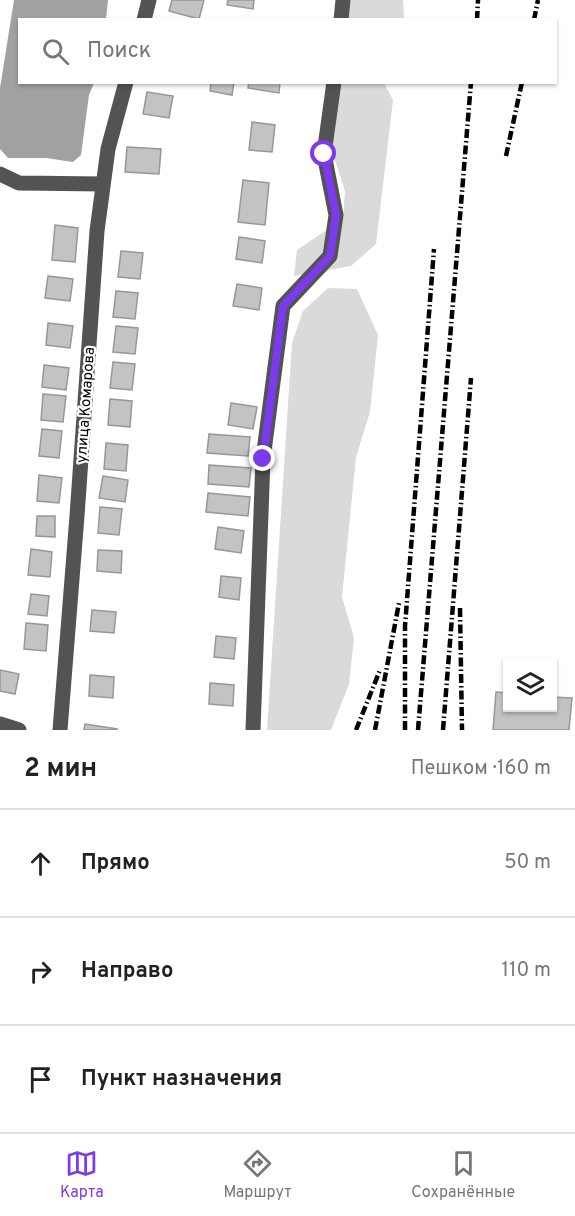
<!DOCTYPE html>
<html lang="ru">
<head>
<meta charset="utf-8">
<style>
  body { margin:0; font-family:Overpass,sans-serif; background:#f6f6f6; color:#222 }
  .controls { position:absolute; right:18px; bottom:18px; display:grid; overflow:hidden; border-radius:0px; box-shadow:0 2px 4px #0004 }
  .controls button { width:54px; height:54px; display:grid; place-items:center; padding:0; border:0; border-bottom:2px solid #e0e0e0; background:#fff; color:#222; font:30px sans-serif }
  .stop { position:absolute; width:18px; height:18px; margin:-14px; border:4px solid #7c3aed; border-radius:50%; background:#fff }
  .stop.end { background:#7c3aed; border-color:#fff; box-shadow:0 2px 6px #0008 }
  .list { margin:0; padding:0; list-style:none }
  h2 { display:flex; justify-content:space-between; align-items:center; height:78px; margin:0; padding:0 24px; font-size:26px }
  h2 small { font-size:20px; font-weight:400; color:#767676 }
  .list li { display:grid; grid-template-columns:39px 1fr auto; gap:18px; align-items:center; box-sizing:border-box; height:108px; padding:0 24px; border-top:2px solid #e0e0e0 }
  .list b { display:block; font-size:22px; white-space:nowrap }
  .list em { font-size:20px; font-style:normal; color:#767676 }
  .icon { flex:none; width:33px; height:33px; fill:none; stroke:currentColor; stroke-width:2; stroke-linecap:round; stroke-linejoin:round }
  .map { position:relative; flex:none; width:575px; height:730px; overflow:hidden }
  .search { position:absolute; background:#fff; box-shadow:0 2px 4px #0004; left:18px; right:18px; top:18px; height:66px; display:flex; align-items:center; gap:15px; box-sizing:border-box; padding:0 21px; border-radius:0px; color:#767676; font-size:22px }
  .sheet { height:402px; background:#fff }
  nav { display:flex; justify-content:space-around; align-items:center; box-sizing:border-box; height:84px; border-top:2px solid #e0e0e0; background:#fff; font-size:16px; color:#767676 }
  nav a { display:grid; justify-items:center; gap:3px }
  nav .on { color:#7c3aed }
  .map>svg:first-child { display:block }
  .green { fill:#dadada }
  .water { fill:#a1a1a1 }
  .building { fill:#c3c3c3; stroke:#979797; stroke-width:1.5 }
  .lines { fill:none; stroke-linecap:round; stroke-linejoin:round }
  .minor { stroke:#535353; stroke-width:15 }
  .rail { stroke:#000; stroke-width:4.5; stroke-dasharray:9 3 1.5 3; stroke-linecap:butt }
  .route { stroke:#7c3aed; stroke-width:8 }
  .labels { text-anchor:middle; stroke-width:4.5; stroke-linejoin:round; paint-order:stroke }
  .street-label { font-size:15px; fill:#000; stroke:#fff }
</style>
</head>
<body>
<div class="map">
<svg width="575" height="730" viewBox="0 0 575 730">
  <rect width="100%" height="100%" fill="#fff"/>
  <!-- green -->
  <g class="green">
    <path d="M 346,0 L 403,0 L 404,17 L 402,19 L 344,20 Z"/>
    <path d="M 338,83 L 384,83 L 393,100 L 376,244 L 351,266 L 294,276 L 297,250 L 343,219 L 345,191 L 332,151 Z"/>
    <path d="M 328,288 L 357,289 L 378,335 L 370,412 L 356,457 L 342,597 L 354,638 L 349,684 L 331,730 L 267,730 L 292,343 L 303,311 Z"/>
  </g>
  <!-- water -->
  <path class="water" d="M 14,0 L 108,0 L 106,19 L 20,20 L 20,82 L 94,83 L 89,95 L 81,155 L 73,162 L 46,158 L 8,158 L 0,149 L 0,88 Z"/>
  <!-- building -->
  <g class="building">
    <path d="M 172,0 L 204,0 L 199,19 L 169,11 Z"/>
    <path d="M 228,0 L 254,0 L 253,9 L 227,5 Z"/>
    <path d="M 211,82 L 234,82 L 232,95 L 210,91 Z"/>
    <path d="M 249,82 L 280,82 L 279,93 L 248,88 Z"/>
    <path d="M 147,92 L 173,96 L 169,118 L 143,114 Z"/>
    <path d="M 252,122 L 275,125 L 272,152 L 249,150 Z"/>
    <path d="M 127,147 L 161,149 L 159,174 L 125,172 Z"/>
    <path d="M 243,180 L 269,183 L 265,225 L 238,222 Z"/>
    <path d="M 55,225 L 78,228 L 75,262 L 52,260 Z"/>
    <path d="M 239,237 L 265,241 L 262,263 L 236,259 Z"/>
    <path d="M 121,251 L 143,253 L 140,279 L 118,277 Z"/>
    <path d="M 48,276 L 73,279 L 70,301 L 45,298 Z"/>
    <path d="M 237,284 L 262,288 L 259,310 L 233,306 Z"/>
    <path d="M 116,291 L 138,293 L 135,319 L 113,317 Z"/>
    <path d="M 48,323 L 73,326 L 70,348 L 46,345 Z"/>
    <path d="M 116,326 L 138,328 L 135,354 L 113,352 Z"/>
    <path d="M 113,362 L 135,364 L 132,390 L 110,388 Z"/>
    <path d="M 44,365 L 69,368 L 66,390 L 42,387 Z"/>
    <path d="M 43,394 L 66,396 L 63,422 L 41,420 Z"/>
    <path d="M 110,399 L 132,401 L 130,427 L 108,425 Z"/>
    <path d="M 231,403 L 257,407 L 253,429 L 228,425 Z"/>
    <path d="M 42,429 L 62,431 L 59,458 L 39,456 Z"/>
    <path d="M 209,434 L 250,437 L 248,456 L 207,453 Z"/>
    <path d="M 106,443 L 128,445 L 126,471 L 104,469 Z"/>
    <path d="M 209,465 L 251,468 L 249,487 L 208,484 Z"/>
    <path d="M 39,475 L 62,478 L 59,503 L 37,501 Z"/>
    <path d="M 103,476 L 128,480 L 125,502 L 99,498 Z"/>
    <path d="M 208,493 L 250,497 L 248,516 L 206,512 Z"/>
    <path d="M 100,507 L 122,509 L 119,535 L 98,533 Z"/>
    <path d="M 37,516 L 55,516 L 55,537 L 36,536 Z"/>
    <path d="M 218,527 L 244,531 L 241,553 L 215,549 Z"/>
    <path d="M 31,549 L 52,552 L 50,577 L 28,575 Z"/>
    <path d="M 98,550 L 122,551 L 121,573 L 97,571 Z"/>
    <path d="M 221,576 L 241,578 L 239,600 L 219,597 Z"/>
    <path d="M 31,594 L 49,596 L 47,616 L 28,614 Z"/>
    <path d="M 92,610 L 116,612 L 114,633 L 90,631 Z"/>
    <path d="M 26,623 L 48,625 L 46,651 L 24,649 Z"/>
    <path d="M 216,636 L 236,638 L 234,659 L 214,657 Z"/>
    <path d="M 0,670 L 19,674 L 15,694 L 0,691 Z"/>
    <path d="M 90,675 L 114,677 L 113,698 L 89,696 Z"/>
    <path d="M 210,683 L 234,685 L 233,706 L 209,704 Z"/>
    <path d="M 496,692 L 508,693 L 508,708 L 552,708 L 552,697 L 572,698 L 569,730 L 493,730 Z"/>
    <path d="M 85,724 L 117,729 L 117,730 L 84,730 Z"/>
  </g>
  <g class="lines">
    <!-- minor -->
    <g class="minor">
      <path d="M 144,20 L 149,0"/>
      <path d="M 341,20 L 343,0"/>
      <path d="M 0,174 L 19,183 L 103,184"/>
      <path d="M 0,724 L 19,730"/>
      <path d="M 60,730 L 77,516 L 97,231 L 108,149 L 126,82"/>
      <path d="M 253,730 L 263,459 L 283,306 L 330,256 L 336,215 L 324,154 L 334,82"/>
    </g>
    <!-- rail -->
    <g class="rail">
      <path d="M 477,20 L 478,0"/>
      <path d="M 534,20 L 538,0"/>
      <path d="M 506,156 L 522,82"/>
      <path d="M 460,608 L 462,730"/>
      <path d="M 356,730 L 380,670"/>
      <path d="M 375,730 L 399,603"/>
      <path d="M 405,730 L 405,626 L 434,249"/>
      <path d="M 418,730 L 471,82"/>
      <path d="M 443,730 L 471,378"/>
    </g>
  </g>
  <g class="lines">
    <!-- route -->
    <path class="route" d="M 263,459 L 283,306 L 330,256 L 336,215 L 324,154"/>
  </g>
  <g class="labels">
    <!-- street labels -->
    <g class="street-label">
      <text transform="translate(85 405) rotate(-86)" y="5">улица Комарова</text>
    </g>
  </g>
</svg>
<div class="controls">
<button><svg class="icon" aria-label="layers" viewBox="0 0 24 24"><path d="M12 4l9 5-9 5-9-5zM3 14l9 5 9-5"/></svg></button>
</div>
<div class="stop" style="left:324px;top:154px"></div>
<div class="stop end" style="left:263px;top:459px"></div>
<div class="search"><svg class="icon" aria-label="search" viewBox="0 0 24 24"><circle cx="10" cy="10" r="6"/><path d="M15 15l6 6"/></svg>Поиск</div>
</div>
<section class="sheet">
<h2>2 мин<small>Пешком · 160 m</small></h2>
<ul class="list">
<li><svg class="icon" aria-label="ahead" viewBox="0 0 24 24"><path d="M12 20V5M6 11l6-6 6 6"/></svg><div><b>Прямо</b></div><em>50 m</em></li>
<li><svg class="icon" aria-label="right" viewBox="0 0 24 24"><path d="M7 20v-9h11M14 6l5 5-5 5"/></svg><div><b>Направо</b></div><em>110 m</em></li>
<li><svg class="icon" aria-label="arrive" viewBox="0 0 24 24"><path d="M6 21V4h12l-3 4 3 4H6"/></svg><div><b>Пункт назначения</b></div></li>
</ul>
</section>
<nav>
<a class="on"><svg class="icon" aria-label="map" viewBox="0 0 24 24"><path d="M3 6l6-2 6 2 6-2v14l-6 2-6-2-6 2zM9 4v14M15 6v14"/></svg>Карта</a>
<a><svg class="icon" aria-label="directions" viewBox="0 0 24 24"><path d="M12 3l9 9-9 9-9-9zM9 14v-3h6M13 9l2 2-2 2"/></svg>Маршрут</a>
<a><svg class="icon" aria-label="saved" viewBox="0 0 24 24"><path d="M7 4h10v16l-5-4-5 4z"/></svg>Сохранённые</a>
</nav>
</body>
</html>
